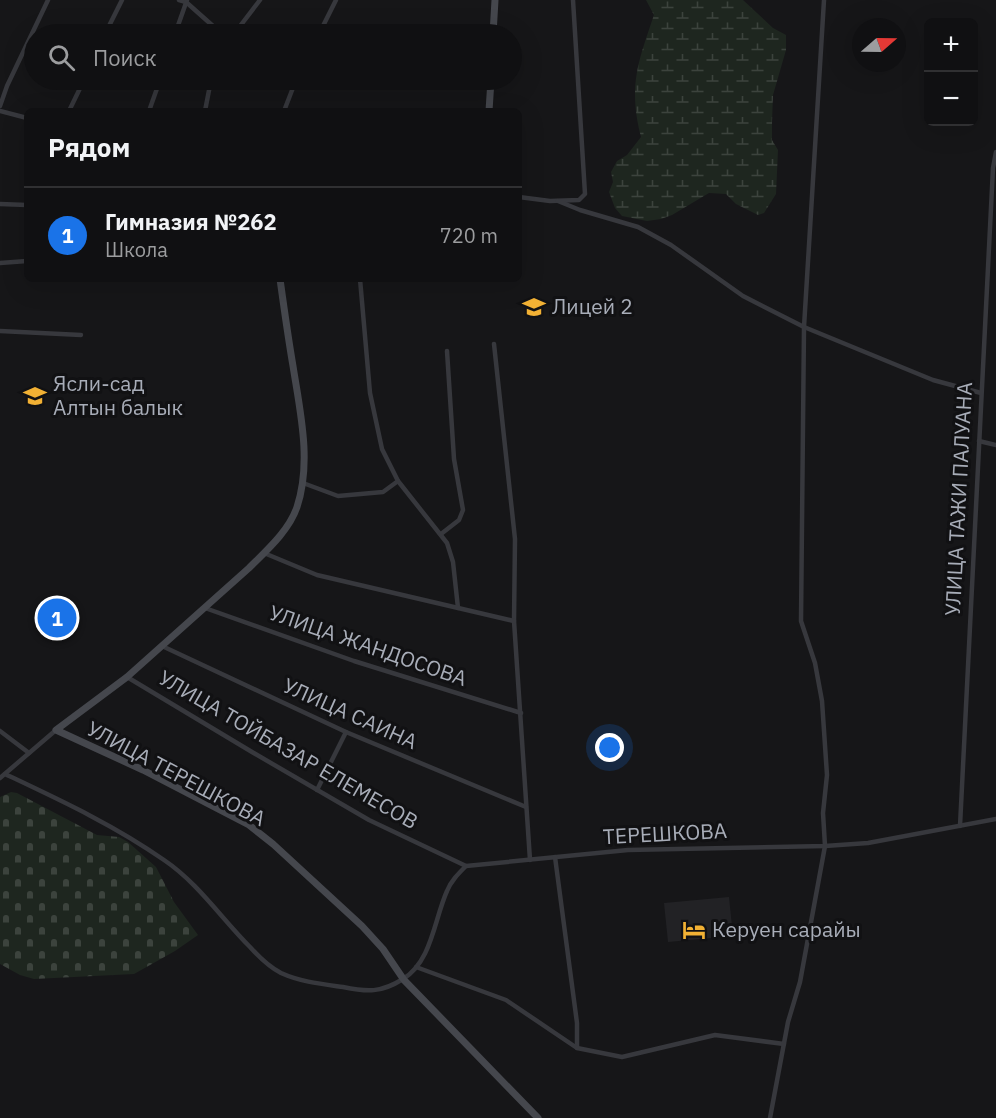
<!DOCTYPE html>
<html lang="ru">
<head>
<meta charset="utf-8">
<style>
  body { margin:0; font-family:"IBM Plex Sans",sans-serif; background:#1e1e20; color:#f1f3f6 }
  .controls { position:absolute; right:18px; top:18px; display:grid; overflow:hidden; border-radius:9px; box-shadow:0 6px 24px #0002 }
  .controls button { width:54px; height:54px; display:grid; place-items:center; padding:0; border:0; border-bottom:2px solid #303032; background:#101012; color:#f1f3f6; font:30px sans-serif }
  .compass { position:absolute; left:852px; top:18px; width:54px; height:54px; border-radius:50%; background:#101012; box-shadow:0 6px 24px #0002; rotate:70deg }
  .you { position:absolute; left:610px; top:748px; width:21px; height:21px; margin:-15px; border:4px solid #fff; border-radius:50%; background:#1a73e8; box-shadow:0 0 0 9px #1a73e833 }
  .badge { display:grid; place-items:center; width:39px; height:39px; border-radius:50%; background:#1a73e8; color:#fff; font-size:20px; font-weight:700 }
  .pin { position:absolute; translate:-50% -50%; border:3px solid #fff; box-shadow:0 2px 6px #0006 }
  .list { margin:0; padding:0; list-style:none }
  h2 { display:flex; justify-content:space-between; align-items:center; height:78px; margin:0; padding:0 24px; font-size:26px }
  h2 small { font-size:20px; font-weight:400; color:#9c9d9f }
  .list li { display:grid; grid-template-columns:39px 1fr auto; gap:18px; align-items:center; box-sizing:border-box; height:96px; padding:0 24px; border-top:2px solid #303032 }
  .list b { display:block; font-size:22px; white-space:nowrap }
  .list p { margin:0; font-size:20px; white-space:nowrap; color:#9c9d9f }
  .list em { font-size:20px; font-style:normal; color:#9c9d9f }
  .icon { flex:none; width:33px; height:33px; fill:none; stroke:currentColor; stroke-width:2; stroke-linecap:round; stroke-linejoin:round }
  .map { position:relative; flex:none; width:996px; height:1118px; overflow:hidden }
  .search { position:absolute; background:#101012; box-shadow:0 6px 24px #0002; left:24px; top:24px; width:498px; height:66px; display:flex; align-items:center; gap:15px; box-sizing:border-box; padding:0 21px; border-radius:33px; color:#9c9d9f; font-size:22px }
  .panel { position:absolute; background:#101012; box-shadow:0 6px 24px #0002; left:24px; top:108px; width:498px; height:174px; border-radius:9px }
  .map>svg:first-child { display:block }
  .built { fill:#222225 }
  .wetland { fill:url(#wetland-marsh) }
  .cemetery { fill:url(#cemetery-stones) }
  .lines { fill:none; stroke-linecap:round; stroke-linejoin:round }
  .street { stroke:#37383d; stroke-width:4.5 }
  .secondary { stroke:#45474d; stroke-width:7 }
  .labels { text-anchor:middle; stroke-width:6; stroke-linejoin:round; paint-order:stroke }
  .poi-label { font-size:21px; fill:#a8adb8; stroke:#111113; text-anchor:start }
  .street-label { font-size:21px; fill:#a8adb8; stroke:#111113 }
</style>
</head>
<body>
<div class="map">
<svg width="996" height="1118" viewBox="0 0 996 1118">
  <defs>
    <pattern id="wetland-marsh" width="20" height="14" patternUnits="userSpaceOnUse" patternTransform="scale(1.5)"><rect width="20" height="14" fill="#1e261f"/><path d="M1 5h8M5 5V1M11 12h8M15 12V8" fill="none" stroke="#3c433d"/></pattern>
    <pattern id="cemetery-stones" width="16" height="16" patternUnits="userSpaceOnUse" patternTransform="scale(1.5)"><rect width="16" height="16" fill="#1e261f"/><path d="M2 7V4a2 2 0 0 1 4 0v3zM10 15v-3a2 2 0 0 1 4 0v3z" fill="#3c433d"/></pattern>
  </defs>
  <rect width="100%" height="100%" fill="#161618"/>
  <!-- built -->
  <path class="built" d="M 729,897 L 733,936 L 668,942 L 664,903 Z"/>
  <!-- wetland -->
  <path class="wetland" d="M 646,0 L 743,0 L 773,28 L 786,35 L 786,50 L 773,95 L 772,122 L 772,140 L 778,150 L 776,194 L 764,213 L 758,215 L 736,204 L 726,194 L 709,193 L 672,215 L 661,219 L 647,221 L 622,216 L 615,208 L 609,192 L 613,182 L 611,172 L 617,161 L 627,155 L 641,137 C 628,87 638,62 654,15 Z"/>
  <!-- cemetery -->
  <path class="cemetery" d="M 11,792 L 17,793 L 97,835 L 119,837 L 128,842 L 156,867 L 174,902 L 198,935 L 175,951 L 134,974 L 34,979 L 20,975 L 0,964 L 0,797 Z"/>
  <g class="lines">
    <!-- street -->
    <g class="street">
      <path d="M 179,0 L 186,2 L 222,34"/>
      <path d="M 105,34 L 122,0"/>
      <path d="M 175,34 L 187,0"/>
      <path d="M 234,34 L 260,0"/>
      <path d="M 319,34 L 336,0"/>
      <path d="M 0,106 L 7,86 L 48,0"/>
      <path d="M 0,111 L 27,118"/>
      <path d="M 69,111 L 84,80"/>
      <path d="M 149,111 L 160,80"/>
      <path d="M 205,111 L 211,80"/>
      <path d="M 284,111 L 296,80"/>
      <path d="M 519,197 L 550,201 L 579,200 L 585,194 L 573,0"/>
      <path d="M 558,201 L 580,210 L 638,227 L 671,245 L 743,296 L 804,327 L 933,380 L 981,393"/>
      <path d="M 0,204 L 27,205"/>
      <path d="M 0,263 L 27,261"/>
      <path d="M 360,279 L 370,393 L 382,449 L 398,481 L 447,543 L 453,562 L 458,608"/>
      <path d="M 0,331 L 81,335"/>
      <path d="M 494,344 L 515,539 L 514,621 L 530,860"/>
      <path d="M 979,441 L 996,445"/>
      <path d="M 303,483 L 338,496 L 383,492 L 398,481"/>
      <path d="M 441,534 L 459,520 L 463,510 L 454,459 L 447,351"/>
      <path d="M 264,553 L 317,575 L 514,621"/>
      <path d="M 205,608 L 354,661 L 521,713"/>
      <path d="M 162,646 L 346,732 L 526,807"/>
      <path d="M 127,677 L 252,752 L 369,820 L 466,866"/>
      <path d="M 0,731 L 29,753"/>
      <path d="M 5,774 C 60,800 114,825 164,860 C 198,883 221,918 250,947 C 259,957 269,967 281,973 C 301,982 321,984 343,987 C 367,992 381,993 403,979 C 432,961 434,920 447,891 C 451,881 458,874 466,866 L 628,850 L 825,846 L 868,843 L 996,819"/>
      <path d="M 0,778 L 56,730"/>
      <path d="M 317,790 L 346,732"/>
      <path d="M 960,826 L 993,168 L 996,152"/>
      <path d="M 555,857 L 577,1023 L 577,1048"/>
      <path d="M 416,967 L 506,1000 L 577,1048 L 622,1057 L 715,1035 L 784,1044"/>
      <path d="M 770,1118 L 788,1022 L 800,982 L 825,846 L 823,813 L 827,775 L 822,701 L 815,663 L 801,621 L 804,327 L 824,0"/>
    </g>
    <!-- secondary -->
    <g class="secondary">
      <path d="M 493,34 L 495,0"/>
      <path d="M 489,111 L 491,80"/>
      <path d="M 280,279 C 284,308 288,337 293,366 C 300,411 312,462 297,507 C 289,531 266,551 249,568 L 127,677 L 56,730 L 143,770 L 249,825 L 273,844 L 362,926 L 383,949 L 404,980 L 538,1118"/>
    </g>
  </g>
  <!-- icons -->
  <defs>
    <g id="school-bare" transform="scale(1.8)"><path d="M0-5L7-2L0 1L-7-2ZM-4 1L0 2.5L4 1V4Q0 6-4 4Z" fill="#f2b134" stroke="#111113" stroke-width="2.5" paint-order="stroke"/></g>
    <g id="hotel-bare" transform="scale(1.8)"><path d="M-6-4.5h1.5V1H6V5H4.5V3h-9V5H-6ZM-4 0a1.8 1.8 0 1 1 3.6 0ZM.5 0V-2.5h3Q6-2.5 6 0Z" fill="#f2b134" stroke="#111113" stroke-width="2.5" paint-order="stroke"/></g>
  </defs>
  <g fill-rule="evenodd">
    <use href="#school-bare" x="534" y="307"/>
    <use href="#school-bare" x="35" y="396"/>
    <use href="#hotel-bare" x="694" y="930"/>
  </g>
  <g class="labels">
    <!-- poi labels -->
    <g class="poi-label">
      <text x="552" y="314">Лицей 2</text>
      <text x="53" y="391">Ясли-сад<tspan x="53" dy="24">Алтын балык</tspan></text>
      <text x="712" y="937">Керуен сарайы</text>
    </g>
    <!-- street labels -->
    <g class="street-label">
      <text transform="translate(959 499) rotate(-87)" y="7">УЛИЦА ТАЖИ ПАЛУАНА</text>
      <text transform="translate(368 646) rotate(19)" y="7">УЛИЦА ЖАНДОСОВА</text>
      <text transform="translate(350 714) rotate(24)" y="7">УЛИЦА САИНА</text>
      <text transform="translate(288 750) rotate(30)" y="7">УЛИЦА ТОЙБАЗАР ЕЛЕМЕСОВ</text>
      <text transform="translate(176 774) rotate(28)" y="7">УЛИЦА ТЕРЕШКОВА</text>
      <text transform="translate(665 834) rotate(-3)" y="7">ТЕРЕШКОВА</text>
    </g>
  </g>
</svg>
<div class="controls">
<button>+</button>
<button>−</button>
</div>
<svg class="compass" viewBox="-18 -18 36 36"><path d="M0-13l5 13h-10z" fill="#e53935"/><path d="M0 13l5-13h-10z" fill="#9c9d9f"/></svg>
<div class="you"></div>
<div class="pin badge" style="left:57px;top:618px">1</div>
<div class="search"><svg class="icon" aria-label="search" viewBox="0 0 24 24"><circle cx="10" cy="10" r="6"/><path d="M15 15l6 6"/></svg>Поиск</div>
<section class="panel">
<h2>Рядом<small></small></h2>
<ul class="list">
<li><span class="badge">1</span><div><b>Гимназия №262</b><p>Школа</p></div><em>720 m</em></li>
</ul>
</section>
</div>
</body>
</html>
